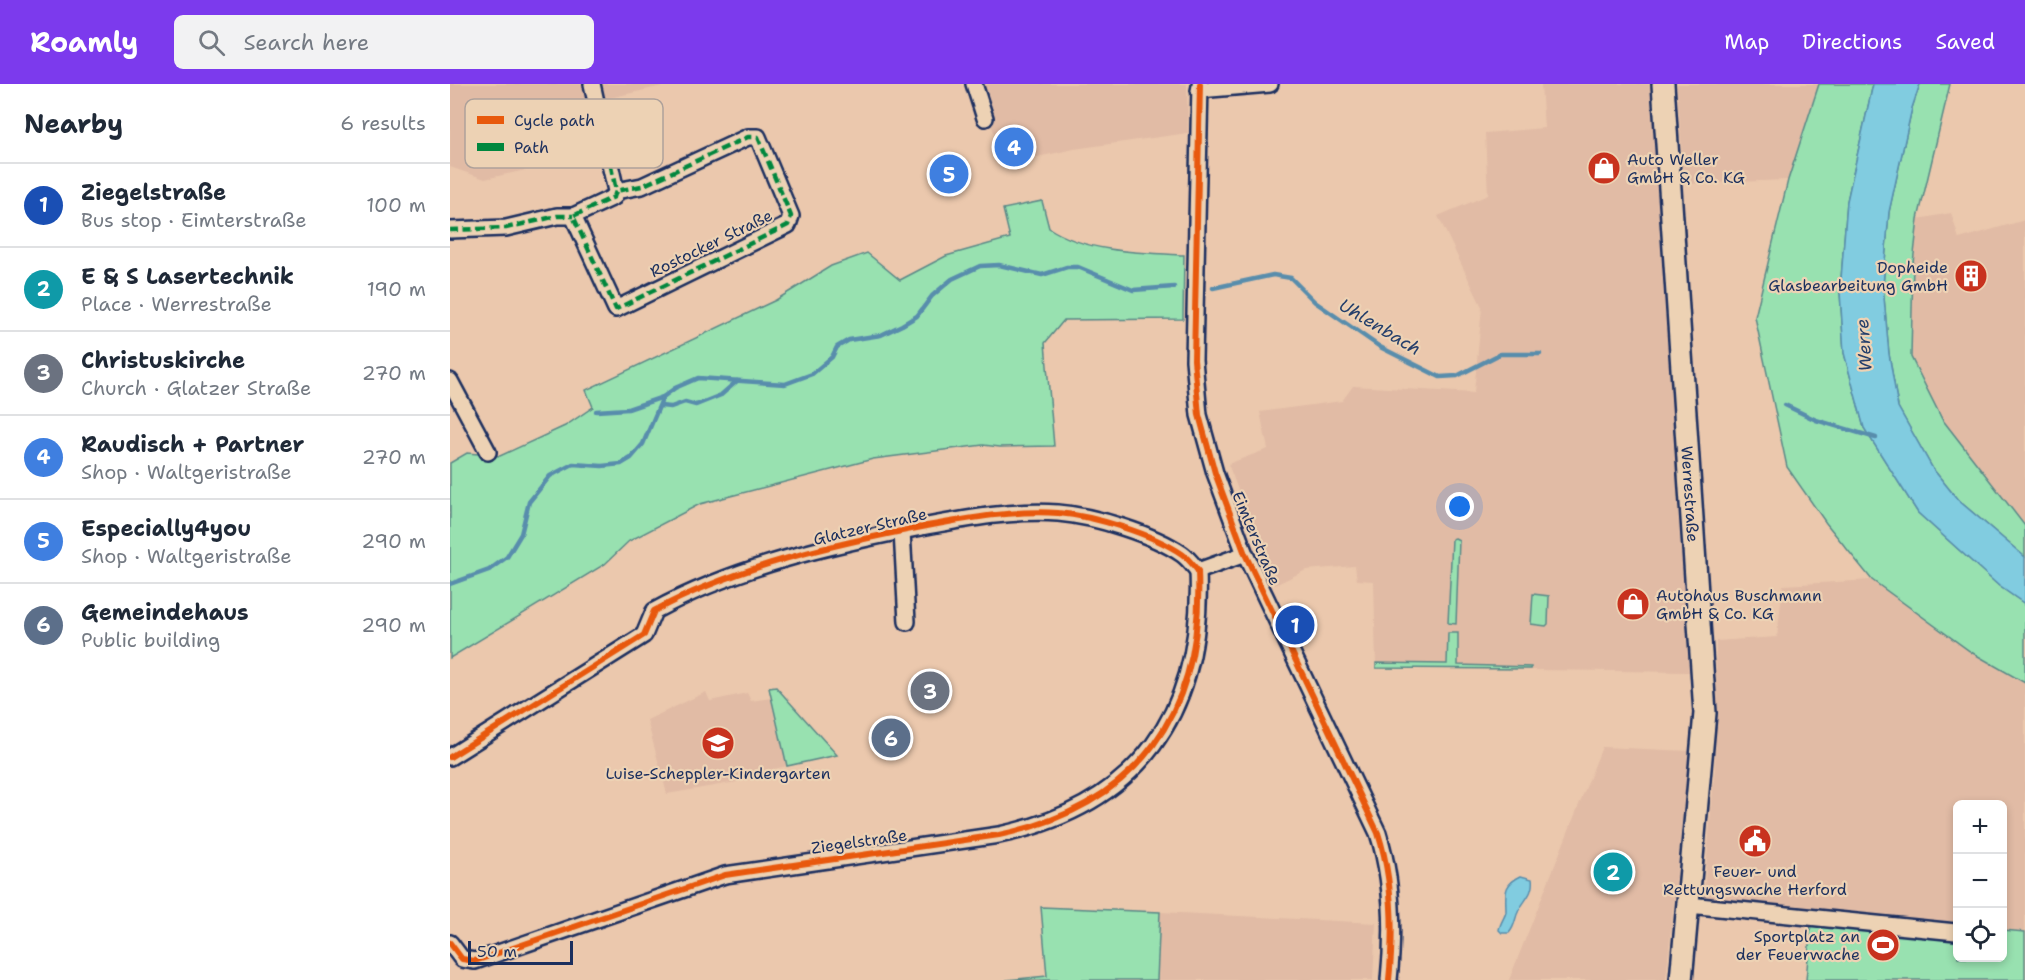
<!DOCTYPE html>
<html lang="en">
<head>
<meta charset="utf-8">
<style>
  body { margin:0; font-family:"Shantell Sans",sans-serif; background:#f2f2f3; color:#1f2937 }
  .controls { position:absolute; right:18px; bottom:18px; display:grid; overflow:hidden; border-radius:9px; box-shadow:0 3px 9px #0003 }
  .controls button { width:54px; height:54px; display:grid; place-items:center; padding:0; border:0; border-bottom:2px solid #e0e1e3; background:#fff; color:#1f2937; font:30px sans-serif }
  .scale { position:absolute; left:18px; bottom:15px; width:105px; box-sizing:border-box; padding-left:6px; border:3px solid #1b2f5e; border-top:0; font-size:16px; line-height:21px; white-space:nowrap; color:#1b2f5e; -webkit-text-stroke:4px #edd2b4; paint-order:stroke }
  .you { position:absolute; left:1010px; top:423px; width:21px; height:21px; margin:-15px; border:4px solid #fff; border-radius:50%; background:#1a73e8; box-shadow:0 0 0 9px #1a73e833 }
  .badge { display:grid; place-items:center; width:39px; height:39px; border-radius:50%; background:#7c3aed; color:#fff; font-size:20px; font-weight:700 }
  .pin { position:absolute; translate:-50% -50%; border:3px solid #fff; box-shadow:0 2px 6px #0006 }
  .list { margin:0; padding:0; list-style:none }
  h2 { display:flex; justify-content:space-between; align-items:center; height:78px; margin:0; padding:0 24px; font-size:26px }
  h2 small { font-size:20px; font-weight:400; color:#747a83 }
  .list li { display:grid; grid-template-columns:39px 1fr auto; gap:18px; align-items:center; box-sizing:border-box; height:84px; padding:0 24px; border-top:2px solid #e0e1e3 }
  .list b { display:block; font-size:22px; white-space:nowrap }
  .list p { margin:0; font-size:20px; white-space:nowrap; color:#747a83 }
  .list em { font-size:20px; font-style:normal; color:#747a83 }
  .icon { flex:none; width:33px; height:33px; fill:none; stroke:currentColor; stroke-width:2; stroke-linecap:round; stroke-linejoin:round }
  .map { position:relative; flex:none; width:1575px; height:896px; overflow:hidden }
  header { display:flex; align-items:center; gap:36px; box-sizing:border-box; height:84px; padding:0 30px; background:#7c3aed; color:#fff }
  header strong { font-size:28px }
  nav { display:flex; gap:33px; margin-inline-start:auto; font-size:21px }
  .search { width:420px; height:54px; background:#f2f2f3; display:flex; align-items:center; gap:15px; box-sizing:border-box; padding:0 21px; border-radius:9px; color:#747a83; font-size:22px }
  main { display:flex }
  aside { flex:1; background:#fff }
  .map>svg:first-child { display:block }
  .built { fill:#e1bba5 }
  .green { fill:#98e1b0; stroke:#5a8887; stroke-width:1.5 }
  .water { fill:#81cce0; stroke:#588dac; stroke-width:1.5 }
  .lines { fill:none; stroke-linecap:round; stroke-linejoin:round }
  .stream { stroke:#588dac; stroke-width:4.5 }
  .street-casing { stroke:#1b2f5e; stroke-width:20 }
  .secondary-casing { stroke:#1b2f5e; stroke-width:26 }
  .street { stroke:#edd2b4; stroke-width:15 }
  .secondary { stroke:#edd2b4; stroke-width:21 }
  .quiet { stroke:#00873e; stroke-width:4.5; stroke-dasharray:9 4.5; stroke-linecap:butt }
  .cycleway-casing { stroke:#edd2b4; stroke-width:10 }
  .cycleway { stroke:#e8590c; stroke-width:6 }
  .labels { text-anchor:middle; stroke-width:4.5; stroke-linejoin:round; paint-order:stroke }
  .poi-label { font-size:16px; fill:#1b2f5e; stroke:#edd2b4; text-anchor:start }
  .street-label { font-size:16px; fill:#1b2f5e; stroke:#edd2b4 }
  .water-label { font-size:18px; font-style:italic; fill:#253f6b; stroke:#edd2b4 }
  .key { fill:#edd2b4; stroke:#aea19a; stroke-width:1.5 }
  .key-label { font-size:16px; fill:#1b2f5e }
</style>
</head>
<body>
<header>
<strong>Roamly</strong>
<div class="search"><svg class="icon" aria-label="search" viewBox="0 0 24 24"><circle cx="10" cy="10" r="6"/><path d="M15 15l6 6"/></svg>Search here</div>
<nav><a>Map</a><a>Directions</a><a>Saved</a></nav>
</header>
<main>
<aside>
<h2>Nearby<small>6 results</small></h2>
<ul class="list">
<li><span class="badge" style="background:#1a4fb4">1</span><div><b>Ziegelstraße</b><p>Bus stop · Eimterstraße</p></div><em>100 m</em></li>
<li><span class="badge" style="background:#0f9aa8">2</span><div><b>E &amp; S Lasertechnik</b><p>Place · Werrestraße</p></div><em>190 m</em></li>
<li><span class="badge" style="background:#6b7280">3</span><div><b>Christuskirche</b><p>Church · Glatzer Straße</p></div><em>270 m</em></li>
<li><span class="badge" style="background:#3f7fe0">4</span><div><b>Raudisch + Partner</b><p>Shop · Waltgeristraße</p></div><em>270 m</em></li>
<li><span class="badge" style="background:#3f7fe0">5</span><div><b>Especially4you</b><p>Shop · Waltgeristraße</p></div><em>290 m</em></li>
<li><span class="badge" style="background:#5c6f8a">6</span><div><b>Gemeindehaus</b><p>Public building</p></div><em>290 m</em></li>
</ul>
</aside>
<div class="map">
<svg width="1575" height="896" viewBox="0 0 1575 896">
  <rect width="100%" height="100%" fill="#ebc8ad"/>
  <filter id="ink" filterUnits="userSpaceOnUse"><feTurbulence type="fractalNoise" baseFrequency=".0167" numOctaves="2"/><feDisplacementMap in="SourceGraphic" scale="12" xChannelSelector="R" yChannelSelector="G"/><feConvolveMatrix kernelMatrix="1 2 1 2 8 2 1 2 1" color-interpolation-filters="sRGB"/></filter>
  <g filter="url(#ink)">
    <!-- built -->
    <g class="built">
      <path d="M 0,0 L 134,0 L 151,69 L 35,95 L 0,83 Z"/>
      <path d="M 148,0 L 221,0 L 151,16 Z"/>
      <path d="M 527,0 L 737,0 L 738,49 L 624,65 L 555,80 Z"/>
      <path d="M 1091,0 L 1200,0 L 1239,588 L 926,584 L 924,497 L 907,496 L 905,482 L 856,486 L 825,501 L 778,380 L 818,365 L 810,328 L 892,317 L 903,302 L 1024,309 L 1032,223 L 988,132 L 1038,111 L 1035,49 L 1094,44 Z"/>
      <path d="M 1227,0 L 1369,0 L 1338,96 L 1234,100 Z"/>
      <path d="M 1501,129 L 1509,155 L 1575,136 L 1575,442 L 1492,335 L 1461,273 L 1463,179 L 1468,135 Z"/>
      <path d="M 1422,496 L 1521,568 L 1575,599 L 1575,848 L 1553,846 L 1552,720 L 1508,720 L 1507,842 L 1253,817 L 1265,681 L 1266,557 L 1327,553 L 1333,501 Z"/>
      <path d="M 256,608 L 260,617 L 297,609 L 301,617 L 321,614 L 337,682 L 287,693 L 287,698 L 217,710 L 197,636 Z"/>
      <path d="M 1152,663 L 1239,667 L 1216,896 L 1059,896 Z"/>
      <path d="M 710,828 L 926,839 L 923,896 L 707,896 Z"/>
    </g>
    <!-- green -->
    <g class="green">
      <path d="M 1369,0 L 1423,0 L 1397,117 L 1390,208 L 1394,269 L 1414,344 L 1468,429 L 1549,502 L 1575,520 L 1575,599 L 1521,568 L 1422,496 L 1376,439 L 1337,383 L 1305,233 L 1338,96 Z"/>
      <path d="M 1470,0 L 1500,0 L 1468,135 L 1463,179 L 1461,273 L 1492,335 L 1575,442 L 1575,473 L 1508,416 L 1483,385 L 1448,323 L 1439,270 L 1433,202 L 1439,128 L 1462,24 Z"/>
      <path d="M 592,117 L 599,144 C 635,168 690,169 734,171 L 733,235 L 614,236 L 595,259 L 604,362 L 550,363 L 533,361 L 423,375 L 250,420 L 179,457 L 155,480 L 0,574 L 0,379 L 17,369 L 50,372 L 115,342 L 143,323 L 136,306 L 326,216 L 381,182 L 417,169 L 450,196 L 496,172 L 560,154 L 553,125 Z"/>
      <path d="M 1005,454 L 1009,456 L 1006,540 L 998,539 L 1002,455 Z"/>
      <path d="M 1083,510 L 1099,512 L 1098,540 L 1096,542 L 1081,540 Z"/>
      <path d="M 998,549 L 1008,549 L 1008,581 L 1081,583 L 1081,585 L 926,584 L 926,579 L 997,580 Z"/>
      <path d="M 326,603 L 387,671 L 337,682 L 319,604 Z"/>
      <path d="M 591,823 L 710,828 L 707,896 L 556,896 L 597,892 Z"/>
      <path d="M 1361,840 L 1507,842 L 1508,874 L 1552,874 L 1553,846 L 1575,848 L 1575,896 L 1356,896 Z"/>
    </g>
    <!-- water -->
    <g class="water">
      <path d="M 1423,0 L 1470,0 L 1462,24 L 1439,128 L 1433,202 L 1439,270 L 1448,323 L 1483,385 L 1508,416 L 1575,473 L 1575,520 L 1549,502 L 1468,429 L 1414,344 L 1394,269 L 1390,208 L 1397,117 Z"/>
      <path d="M 1071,792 L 1082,795 C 1084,809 1075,815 1069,826 C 1064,835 1066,841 1059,849 L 1052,849 L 1049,846 C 1050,839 1055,833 1056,828 C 1056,810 1052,801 1071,792 Z"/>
    </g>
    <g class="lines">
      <!-- stream -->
      <g class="stream">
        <path d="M 763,204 L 823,191 L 841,194 L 865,218 L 930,263 L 990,293 L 1007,292 L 1050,270 L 1090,270"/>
        <path d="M 1335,321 L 1366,336 L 1426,354"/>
        <path d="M 210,322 L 221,323 L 235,318 L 246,321 L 271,311 L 287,297"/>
        <path d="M 146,327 L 178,325 L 213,313"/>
        <path d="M 0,500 L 39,486 L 57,473 L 71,450 L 79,418 L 100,392 L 123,380 L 152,382 L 171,380 L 181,374 L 193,360 L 213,313 L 225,304 L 248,294 L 335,300 L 362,290 L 382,273 L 387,263 L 399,256 L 431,251 L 452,241 L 467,232 L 482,212 L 502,195 L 530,182 L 549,181 L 592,191 L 617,183 L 628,183 L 683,206 L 724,203"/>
      </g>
      <!-- street casing -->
      <g class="street-casing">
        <g id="street">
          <path d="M 142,0 L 166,107 L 164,113 L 123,132 L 166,225 L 338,141 L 341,132 L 308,53 L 298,53 L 192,102 L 166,107"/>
          <path d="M 524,0 L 535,34"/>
          <path d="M 750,0 L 744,276 L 749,331 L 765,389 L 795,470 L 928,749 C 943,796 944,847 939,896"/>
          <path d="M 749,6 L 820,0"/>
          <path d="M 0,146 L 56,144 L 107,132 L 123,132"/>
          <path d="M 0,297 L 38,368"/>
          <path d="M 452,447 L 457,538"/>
          <path d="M 748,487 L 795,470"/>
          <path d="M 0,673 L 194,551 L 204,527 C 287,482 384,460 477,442 C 520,434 563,426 608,429 C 644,432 703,450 732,470 C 738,474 743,481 748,487"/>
          <path d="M 1239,821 L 1506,848"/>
          <path d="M 0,859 L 12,875 L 25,877 L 275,791 L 549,751 C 689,722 754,628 748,487"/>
        </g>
      </g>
      <!-- secondary casing -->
      <g class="secondary-casing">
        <g id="secondary">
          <path id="s1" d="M 1213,0 L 1255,629 L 1231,896"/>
        </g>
      </g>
      <!-- street -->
      <use href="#street" class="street"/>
      <!-- secondary -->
      <use href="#secondary" class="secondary"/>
      <!-- quiet -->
      <g class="quiet">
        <path d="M 158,68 L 166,107 L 164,113 L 123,132 L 166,225 L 338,141 L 341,132 L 308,53 L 298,53 L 192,102 L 166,107"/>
        <path d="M 0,146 L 56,144 L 107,132 L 123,132"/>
      </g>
      <!-- cycleway casing -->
      <g class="cycleway-casing">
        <g id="cycleway">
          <path d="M 750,0 L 744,276 L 749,331 L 765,389 L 795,470 L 928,749 C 943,796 944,847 939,896"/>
          <path d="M 0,673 L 194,551 L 204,527 C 287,482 384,460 477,442 C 520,434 563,426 608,429 C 644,432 703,450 732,470 C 738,474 743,481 748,487 C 754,628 689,722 549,751 L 275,791 L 25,877 L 12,875 L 0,859"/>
        </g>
      </g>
      <!-- cycleway -->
      <use href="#cycleway" class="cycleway"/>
    </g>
  </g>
  <!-- icons -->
  <defs>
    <g id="shop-disc" transform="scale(1.725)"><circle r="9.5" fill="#c8321e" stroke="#edd2b4"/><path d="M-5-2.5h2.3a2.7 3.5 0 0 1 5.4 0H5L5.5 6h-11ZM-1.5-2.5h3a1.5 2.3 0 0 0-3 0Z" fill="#fff"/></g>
    <g id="building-disc" transform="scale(1.725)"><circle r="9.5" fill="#c8321e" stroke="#edd2b4"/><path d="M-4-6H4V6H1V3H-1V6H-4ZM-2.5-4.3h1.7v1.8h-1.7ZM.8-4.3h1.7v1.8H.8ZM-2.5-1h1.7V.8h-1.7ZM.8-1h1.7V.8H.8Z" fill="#fff"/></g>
    <g id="school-disc" transform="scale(1.725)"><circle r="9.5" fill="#c8321e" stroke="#edd2b4"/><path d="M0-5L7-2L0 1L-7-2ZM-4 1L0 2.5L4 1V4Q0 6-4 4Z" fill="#fff"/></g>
    <g id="civic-disc" transform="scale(1.725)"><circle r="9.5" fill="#c8321e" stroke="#edd2b4"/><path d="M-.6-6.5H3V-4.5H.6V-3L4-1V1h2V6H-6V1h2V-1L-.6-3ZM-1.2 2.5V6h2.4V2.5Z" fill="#fff"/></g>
    <g id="stadium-disc" transform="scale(1.725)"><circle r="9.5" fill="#c8321e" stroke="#edd2b4"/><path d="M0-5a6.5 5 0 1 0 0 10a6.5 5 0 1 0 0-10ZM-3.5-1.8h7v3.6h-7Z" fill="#fff"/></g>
  </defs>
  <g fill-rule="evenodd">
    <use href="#shop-disc" x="1154" y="84"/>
    <use href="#building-disc" x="1521" y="192"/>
    <use href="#shop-disc" x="1183" y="520"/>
    <use href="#school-disc" x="268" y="659"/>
    <use href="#civic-disc" x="1305" y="757"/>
    <use href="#stadium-disc" x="1433" y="861"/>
  </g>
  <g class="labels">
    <!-- poi labels -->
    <g class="poi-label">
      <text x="1177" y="81">Auto Weller<tspan x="1177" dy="18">GmbH &amp; Co. KG</tspan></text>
      <text x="1498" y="189" text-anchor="end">Dopheide<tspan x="1498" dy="18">Glasbearbeitung GmbH</tspan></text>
      <text x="1206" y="517">Autohaus Buschmann<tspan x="1206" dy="18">GmbH &amp; Co. KG</tspan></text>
      <text x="268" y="695" text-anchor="middle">Luise-Scheppler-Kindergarten</text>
      <text x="1305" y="793" text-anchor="middle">Feuer- und<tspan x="1305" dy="18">Rettungswache Herford</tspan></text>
      <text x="1410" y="858" text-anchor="end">Sportplatz an<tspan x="1410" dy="18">der Feuerwache</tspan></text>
    </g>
    <!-- street labels -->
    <g class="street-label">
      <text transform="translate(261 159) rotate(-26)" y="6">Rostocker Straße</text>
      <text dy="6" stroke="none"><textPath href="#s1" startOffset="411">Werrestraße</textPath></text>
      <text transform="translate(420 442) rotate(-13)" y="6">Glatzer Straße</text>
      <text transform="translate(807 454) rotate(67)" y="6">Eimterstraße</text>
      <text transform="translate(409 757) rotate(-8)" y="6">Ziegelstraße</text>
    </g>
    <!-- water labels -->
    <g class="water-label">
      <text transform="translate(930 243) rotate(31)" y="6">Uhlenbach</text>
      <text transform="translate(1414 261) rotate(-94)" y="6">Werre</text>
    </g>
  </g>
  <!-- legend -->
  <rect x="15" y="15" width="198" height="69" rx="9" class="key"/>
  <rect x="27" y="32" width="27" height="8" fill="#e8590c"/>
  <rect x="27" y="59" width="27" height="8" fill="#00873e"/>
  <g class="key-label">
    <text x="64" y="42">Cycle path</text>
    <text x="64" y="69">Path</text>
  </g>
</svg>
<div class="controls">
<button>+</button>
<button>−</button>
<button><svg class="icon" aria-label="locate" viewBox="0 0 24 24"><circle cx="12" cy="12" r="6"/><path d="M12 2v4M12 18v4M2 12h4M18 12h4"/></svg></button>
</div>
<div class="scale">50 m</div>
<div class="you"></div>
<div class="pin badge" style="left:845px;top:541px;background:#1a4fb4">1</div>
<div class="pin badge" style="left:1163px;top:788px;background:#0f9aa8">2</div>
<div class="pin badge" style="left:480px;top:607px;background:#6b7280">3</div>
<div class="pin badge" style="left:564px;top:63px;background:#3f7fe0">4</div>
<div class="pin badge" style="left:499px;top:90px;background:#3f7fe0">5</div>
<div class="pin badge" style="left:441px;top:654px;background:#5c6f8a">6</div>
</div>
</main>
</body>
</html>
